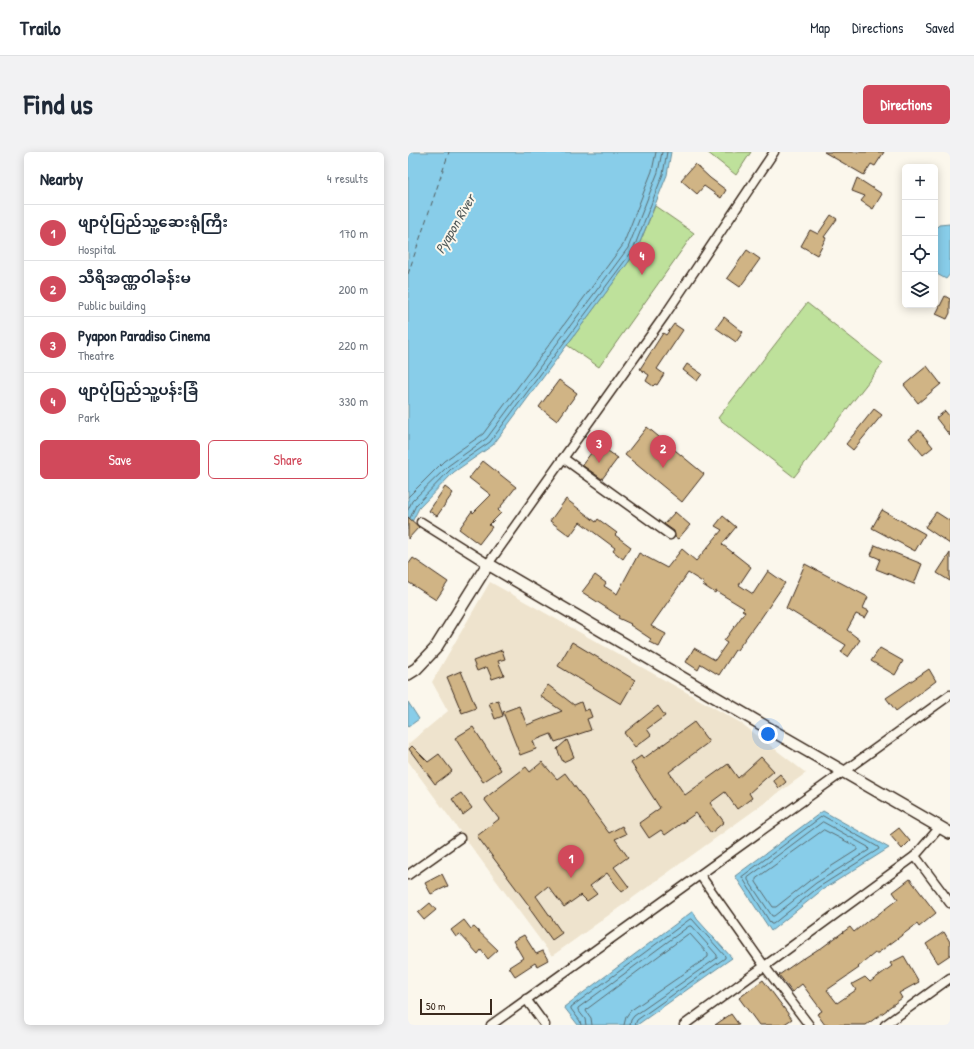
<!DOCTYPE html>
<html lang="en">
<head>
<meta charset="utf-8">
<style>
  body { margin:0; font-family:"Patrick Hand","Noto Sans Myanmar",sans-serif; background:#f2f2f3; color:#1f2937 }
  .controls { position:absolute; right:12px; top:12px; display:grid; overflow:hidden; border-radius:6px; box-shadow:0 2px 10px #0003 }
  .controls button { width:36px; height:36px; display:grid; place-items:center; padding:0; border:0; border-bottom:1px solid #e0e1e3; background:#fff; color:#1f2937; font:20px sans-serif }
  .scale { position:absolute; left:12px; bottom:10px; width:72px; box-sizing:border-box; padding-left:4px; border:2px solid #3b2a1e; border-top:0; font-size:11px; line-height:14px; white-space:nowrap; color:#3b2a1e; -webkit-text-stroke:3px #fbf7ec; paint-order:stroke }
  .you { position:absolute; left:360px; top:582px; width:14px; height:14px; margin:-10px; border:3px solid #fff; border-radius:50%; background:#1a73e8; box-shadow:0 0 0 6px #1a73e833 }
  .badge { display:grid; place-items:center; width:26px; height:26px; border-radius:50%; background:#d1495b; color:#fff; font-size:13px; font-weight:700 }
  .pin { position:absolute; translate:-50% -33px; filter:drop-shadow(0 1px 2px #0008) }
  .pin::after { content:''; position:absolute; top:21px; width:14px; height:12px; background:inherit; clip-path:polygon(0 0,100% 0,50% 100%) }
  .list { margin:0; padding:0; list-style:none }
  h2 { display:flex; justify-content:space-between; align-items:center; height:52px; margin:0; padding:0 16px; font-size:17px }
  h2 small { font-size:13px; font-weight:400; color:#747a83 }
  .list li { display:grid; grid-template-columns:26px 1fr auto; gap:12px; align-items:center; box-sizing:border-box; height:56px; padding:0 16px; border-top:1px solid #e0e1e3 }
  .list b { display:block; font-size:15px; white-space:nowrap }
  .list p { margin:0; font-size:13px; white-space:nowrap; color:#747a83 }
  .list em { font-size:13px; font-style:normal; color:#747a83 }
  .actions { display:flex; gap:8px; padding:12px 16px }
  .actions a { flex:1; padding:9px 0; border:1px solid #d1495b; border-radius:6px; text-align:center; font-size:14px; color:#d1495b }
  .actions .main { background:#d1495b; color:#fff }
  .icon { flex:none; width:22px; height:22px; fill:none; stroke:currentColor; stroke-width:2; stroke-linecap:round; stroke-linejoin:round }
  .map { position:relative; flex:none; width:542px; height:873px; overflow:hidden; border-radius:6px }
  header { display:flex; align-items:center; gap:24px; box-sizing:border-box; height:56px; padding:0 20px; background:#fff; border-bottom:1px solid #e0e1e3 }
  header strong { font-size:19px }
  nav { display:flex; gap:22px; margin-inline-start:auto; font-size:14px }
  .intro { display:flex; align-items:center; justify-content:space-between; box-sizing:border-box; height:96px; padding:0 24px }
  h1 { margin:0; font-size:28px }
  .button { padding:10px 18px; border-radius:6px; background:#d1495b; color:#fff; font-size:14px; font-weight:700 }
  main { display:flex; gap:24px; padding:0 24px }
  aside { flex:1; background:#fff; border-radius:6px; box-shadow:0 2px 10px #0003 }
  .map>svg:first-child { display:block }
  .built { fill:#eee3cd }
  .green { fill:#bee19b; stroke:#7c865c }
  .water { fill:#88cde9; stroke:#698c98 }
  .lines { fill:none; stroke-linecap:round; stroke-linejoin:round }
  .shore { stroke:#5a6b6f; stroke-width:1 }
  .ferry { stroke:#525b5b; stroke-width:1; stroke-dasharray:5 4; stroke-linecap:butt }
  .building { fill:#d0b485; stroke:#3b2a1e }
  .minor-casing { stroke:#3b2a1e; stroke-width:11 }
  .secondary-casing { stroke:#3b2a1e; stroke-width:14 }
  .minor { stroke:#fbf7ec; stroke-width:8 }
  .secondary { stroke:#fbf7ec; stroke-width:11 }
  .labels { text-anchor:middle; stroke-width:4; stroke-linejoin:round; paint-order:stroke }
  .water-label { font-size:14px; font-style:italic; fill:#525b5b; stroke:#fbf7ec }
</style>
</head>
<body>
<header>
<strong>Trailo</strong>
<nav><a>Map</a><a>Directions</a><a>Saved</a></nav>
</header>
<div class="intro"><h1>Find us</h1><a class="button">Directions</a></div>
<main>
<aside>
<h2>Nearby<small>4 results</small></h2>
<ul class="list">
<li><span class="badge">1</span><div><b>ဖျာပုံပြည်သူ့ဆေးရုံကြီး</b><p>Hospital</p></div><em>170 m</em></li>
<li><span class="badge">2</span><div><b>သီရိအဏ္ဏဝါခန်းမ</b><p>Public building</p></div><em>200 m</em></li>
<li><span class="badge">3</span><div><b>Pyapon Paradiso Cinema</b><p>Theatre</p></div><em>220 m</em></li>
<li><span class="badge">4</span><div><b>ဖျာပုံပြည်သူ့ပန်းခြံ</b><p>Park</p></div><em>330 m</em></li>
</ul>
<div class="actions"><a class="main">Save</a><a>Share</a></div>
</aside>
<div class="map">
<svg width="542" height="873" viewBox="0 0 542 873">
  <rect width="100%" height="100%" fill="#fbf7ec"/>
  <filter id="ink" filterUnits="userSpaceOnUse"><feTurbulence type="fractalNoise" baseFrequency=".025" numOctaves="2"/><feDisplacementMap in="SourceGraphic" scale="8" xChannelSelector="R" yChannelSelector="G"/><feConvolveMatrix kernelMatrix="1 2 1 2 8 2 1 2 1" color-interpolation-filters="sRGB"/></filter>
  <g filter="url(#ink)">
    <!-- built -->
    <path class="built" d="M 82,430 L 333,571 L 398,621 L 144,804 L 0,609 L 0,592 L 40,559 L 24,530 Z"/>
    <!-- green -->
    <g class="green">
      <path d="M 299,0 L 343,0 L 328,23 Z"/>
      <path d="M 247,54 L 286,81 L 191,215 L 159,193 L 228,100 Z"/>
      <path d="M 399,151 L 475,211 L 386,325 L 310,266 Z"/>
    </g>
    <!-- water -->
    <g class="water">
      <path d="M 0,0 L 263,0 L 259,23 L 228,100 L 85,293 L 46,320 L 11,356 L 0,378 Z"/>
      <path d="M 542,72 L 542,122 L 538,127 L 527,121 L 528,91 L 527,77 L 531,73 Z"/>
      <path d="M 0,550 L 11,567 L 0,575 Z"/>
      <path d="M 415,659 L 481,696 L 414,738 L 363,779 L 327,724 Z"/>
      <path d="M 285,759 L 289,767 L 324,806 L 229,873 L 170,873 L 156,855 Z"/>
    </g>
    <g class="lines">
      <!-- shore -->
      <g class="shore">
        <path d="M 0,345 L 36,309 L 75,282 L 215,93 L 244,19 L 248,0"/>
        <path d="M 0,358 L 4,349 L 40,314 L 79,286 L 220,96 L 250,20 L 254,0"/>
        <path d="M 2,366 L 8,353 L 43,317 L 82,290 L 225,98 L 255,22 L 259,0"/>
        <path d="M 415,664 L 470,695 L 471,697 L 411,735 L 365,772 L 363,772 L 334,725 Z"/>
        <path d="M 415,670 L 460,695 L 461,698 L 408,731 L 366,764 L 364,764 L 340,728 L 340,726 Z"/>
        <path d="M 416,678 L 449,695 L 449,698 L 405,726 L 368,755 L 365,755 L 348,730 L 348,727 Z"/>
        <path d="M 173,873 L 172,869 L 163,857 L 163,855 L 282,767 L 284,767 L 317,804 L 317,806 L 229,868 L 227,873"/>
        <path d="M 178,873 L 177,867 L 170,858 L 170,856 L 281,774 L 283,774 L 309,803 L 309,806 L 226,864 L 223,868 L 222,873"/>
        <path d="M 184,873 L 183,866 L 178,859 L 179,857 L 280,782 L 282,782 L 300,802 L 300,805 L 222,859 L 218,865 L 216,873"/>
      </g>
      <!-- ferry -->
      <path class="ferry" d="M 0,122 L 41,0"/>
    </g>
    <!-- building -->
    <g class="building">
      <path d="M 416,0 L 476,0 L 467,14 L 463,12 L 456,23 Z"/>
      <path d="M 287,12 L 302,26 L 318,38 L 313,46 L 296,34 L 289,42 L 273,28 Z"/>
      <path d="M 449,26 L 474,42 L 465,57 L 453,49 L 457,44 L 444,39 Z"/>
      <path d="M 423,63 L 429,67 L 416,85 L 418,86 L 409,103 L 393,94 L 402,78 L 410,82 Z"/>
      <path d="M 339,98 L 352,107 L 332,135 L 319,126 Z"/>
      <path d="M 537,144 L 542,147 L 542,161 L 539,167 L 528,162 Z"/>
      <path d="M 316,165 L 335,180 L 328,190 L 308,176 Z"/>
      <path d="M 266,172 L 275,178 L 249,217 L 256,222 L 249,233 L 247,232 L 245,234 L 238,229 L 241,223 L 232,217 L 255,181 L 258,183 Z"/>
      <path d="M 279,212 L 294,222 L 289,229 L 275,218 Z"/>
      <path d="M 519,214 L 533,232 L 510,251 L 496,233 Z"/>
      <path d="M 151,228 L 169,241 L 149,269 L 131,255 Z"/>
      <path d="M 466,257 L 474,263 L 445,298 L 438,292 Z"/>
      <path d="M 537,259 L 542,265 L 542,284 L 528,266 Z"/>
      <path d="M 239,275 L 296,322 L 274,350 L 217,303 Z"/>
      <path d="M 511,278 L 525,295 L 515,303 L 501,286 Z"/>
      <path d="M 190,292 L 210,306 L 194,327 L 174,313 Z"/>
      <path d="M 75,309 L 108,335 L 90,358 L 93,361 L 81,373 L 84,375 L 71,392 L 51,377 L 64,359 L 65,361 L 83,343 L 61,326 Z"/>
      <path d="M 37,335 L 45,341 L 29,364 L 21,359 Z"/>
      <path d="M 158,347 L 188,370 L 190,367 L 209,381 L 207,383 L 223,395 L 215,407 L 205,399 L 207,396 L 172,370 L 162,384 L 142,369 Z"/>
      <path d="M 474,358 L 517,382 L 507,399 L 464,376 Z"/>
      <path d="M 267,360 L 282,373 L 270,387 L 267,385 L 266,379 L 256,372 Z"/>
      <path d="M 528,360 L 542,369 L 542,392 L 517,375 Z"/>
      <path d="M 315,364 L 328,375 L 314,392 L 315,393 L 343,415 L 331,433 L 345,442 L 360,419 L 377,431 L 351,469 L 350,469 L 329,498 L 327,498 L 311,523 L 293,512 L 290,518 L 278,510 L 286,496 L 307,508 L 319,491 L 316,489 L 337,460 L 334,458 L 336,456 L 308,439 L 307,441 L 295,433 L 296,431 L 280,421 L 243,474 L 258,482 L 251,495 L 241,490 L 243,487 L 222,473 L 223,472 L 210,466 L 211,464 L 174,440 L 187,423 L 198,431 L 196,434 L 209,442 L 231,401 L 259,416 L 274,397 L 288,409 L 314,378 L 307,374 Z"/>
      <path d="M 0,365 L 11,375 L 0,387 Z"/>
      <path d="M 467,393 L 514,412 L 506,432 L 468,417 L 472,407 L 463,403 Z"/>
      <path d="M 542,401 L 542,429 L 529,421 Z"/>
      <path d="M 5,406 L 40,430 L 28,448 L 0,430 L 0,413 Z"/>
      <path d="M 397,412 L 460,445 L 455,456 L 461,459 L 457,466 L 448,462 L 439,478 L 452,488 L 440,505 L 433,500 L 438,493 L 378,456 Z"/>
      <path d="M 164,490 L 227,528 L 213,552 L 150,514 Z"/>
      <path d="M 472,496 L 495,509 L 487,523 L 463,509 Z"/>
      <path d="M 94,498 L 97,507 L 90,509 L 96,523 L 84,527 L 79,515 L 69,519 L 65,509 Z"/>
      <path d="M 521,517 L 528,529 L 488,559 L 478,546 Z"/>
      <path d="M 53,519 L 68,556 L 54,561 L 39,525 Z"/>
      <path d="M 140,533 L 166,553 L 173,550 L 176,559 L 181,557 L 184,565 L 179,567 L 183,578 L 147,590 L 143,582 L 125,589 L 128,597 L 112,603 L 95,560 L 111,554 L 119,573 L 154,559 L 132,544 Z"/>
      <path d="M 90,548 L 95,564 L 87,567 L 81,551 Z"/>
      <path d="M 250,554 L 257,564 L 239,577 L 243,583 L 227,595 L 216,581 Z"/>
      <path d="M 286,570 L 301,590 L 261,620 L 277,643 L 320,612 L 330,626 L 353,605 L 366,619 L 341,641 L 344,646 L 329,657 L 317,640 L 302,651 L 316,670 L 303,681 L 288,661 L 257,683 L 253,678 L 241,686 L 231,671 L 252,656 L 223,611 L 233,604 L 235,607 Z"/>
      <path d="M 65,575 L 93,618 L 75,630 L 47,586 Z"/>
      <path d="M 159,588 L 166,605 L 155,610 L 149,597 Z"/>
      <path d="M 4,594 L 20,610 L 31,602 L 44,619 L 27,632 L 1,597 Z"/>
      <path d="M 134,610 L 149,627 L 157,621 L 201,681 L 214,674 L 218,682 L 207,687 L 220,705 L 206,715 L 221,735 L 214,740 L 199,721 L 182,734 L 189,742 L 179,749 L 173,743 L 156,755 L 140,734 L 128,744 L 154,781 L 144,788 L 121,756 L 122,755 L 69,684 L 91,667 L 76,647 L 118,615 L 122,620 Z"/>
      <path d="M 372,622 L 378,630 L 371,636 L 365,628 Z"/>
      <path d="M 53,641 L 64,656 L 55,663 L 44,647 Z"/>
      <path d="M 491,676 L 502,689 L 494,697 L 482,683 Z"/>
      <path d="M 34,722 L 40,734 L 23,742 L 17,731 Z"/>
      <path d="M 502,727 L 528,761 L 511,775 L 509,772 L 470,801 L 467,801 L 450,815 L 451,816 L 419,838 L 429,851 L 448,838 L 444,832 L 457,825 L 462,830 L 484,814 L 482,811 L 496,804 L 511,830 L 491,841 L 494,846 L 479,857 L 479,858 L 458,873 L 417,873 L 409,862 L 414,859 L 394,832 L 384,840 L 371,823 L 395,806 L 395,807 L 412,796 L 412,797 L 442,775 L 446,780 L 463,766 L 464,767 L 490,747 L 485,740 Z"/>
      <path d="M 22,751 L 28,758 L 16,768 L 10,761 Z"/>
      <path d="M 56,768 L 63,777 L 66,775 L 90,798 L 80,807 L 73,798 L 70,802 L 52,782 L 48,785 L 43,778 Z"/>
      <path d="M 536,780 L 542,790 L 542,803 L 530,811 L 518,792 Z"/>
      <path d="M 116,783 L 128,802 L 135,799 L 140,808 L 129,814 L 127,811 L 107,824 L 101,815 L 115,806 L 105,789 Z"/>
      <path d="M 355,828 L 384,867 L 375,873 L 351,873 L 331,846 Z"/>
      <path d="M 323,862 L 331,873 L 307,873 Z"/>
    </g>
    <g class="lines">
      <!-- minor casing -->
      <g class="minor-casing">
        <g id="minor">
          <path d="M 155,306 L 262,383"/>
          <path d="M 13,370 L 80,412 L 257,163 L 366,0"/>
          <path d="M 507,704 L 542,751"/>
          <path d="M 0,723 L 52,686"/>
          <path d="M 292,723 L 357,815 L 401,873"/>
          <path d="M 118,847 L 137,873"/>
          <path d="M 83,873 L 542,543"/>
          <path d="M 276,873 L 507,704 L 532,675"/>
          <path d="M 477,873 L 542,826"/>
        </g>
      </g>
      <!-- secondary casing -->
      <g class="secondary-casing">
        <path id="secondary" d="M 0,522 L 8,517 L 27,497 L 80,412 L 365,579 L 542,681"/>
      </g>
      <!-- minor -->
      <use href="#minor" class="minor"/>
      <!-- secondary -->
      <use href="#secondary" class="secondary"/>
    </g>
  </g>
  <g class="labels">
    <!-- water labels -->
    <g class="water-label">
      <text transform="translate(47 72) rotate(-60)" y="5">Pyapon River</text>
    </g>
  </g>
</svg>
<div class="controls">
<button>+</button>
<button>−</button>
<button><svg class="icon" aria-label="locate" viewBox="0 0 24 24"><circle cx="12" cy="12" r="6"/><path d="M12 2v4M12 18v4M2 12h4M18 12h4"/></svg></button>
<button><svg class="icon" aria-label="layers" viewBox="0 0 24 24"><path d="M12 4l9 5-9 5-9-5zM3 14l9 5 9-5"/></svg></button>
</div>
<div class="scale">50 m</div>
<div class="you"></div>
<div class="pin badge" style="left:163px;top:726px">1</div>
<div class="pin badge" style="left:255px;top:316px">2</div>
<div class="pin badge" style="left:191px;top:311px">3</div>
<div class="pin badge" style="left:234px;top:123px">4</div>
</div>
</main>
</body>
</html>
